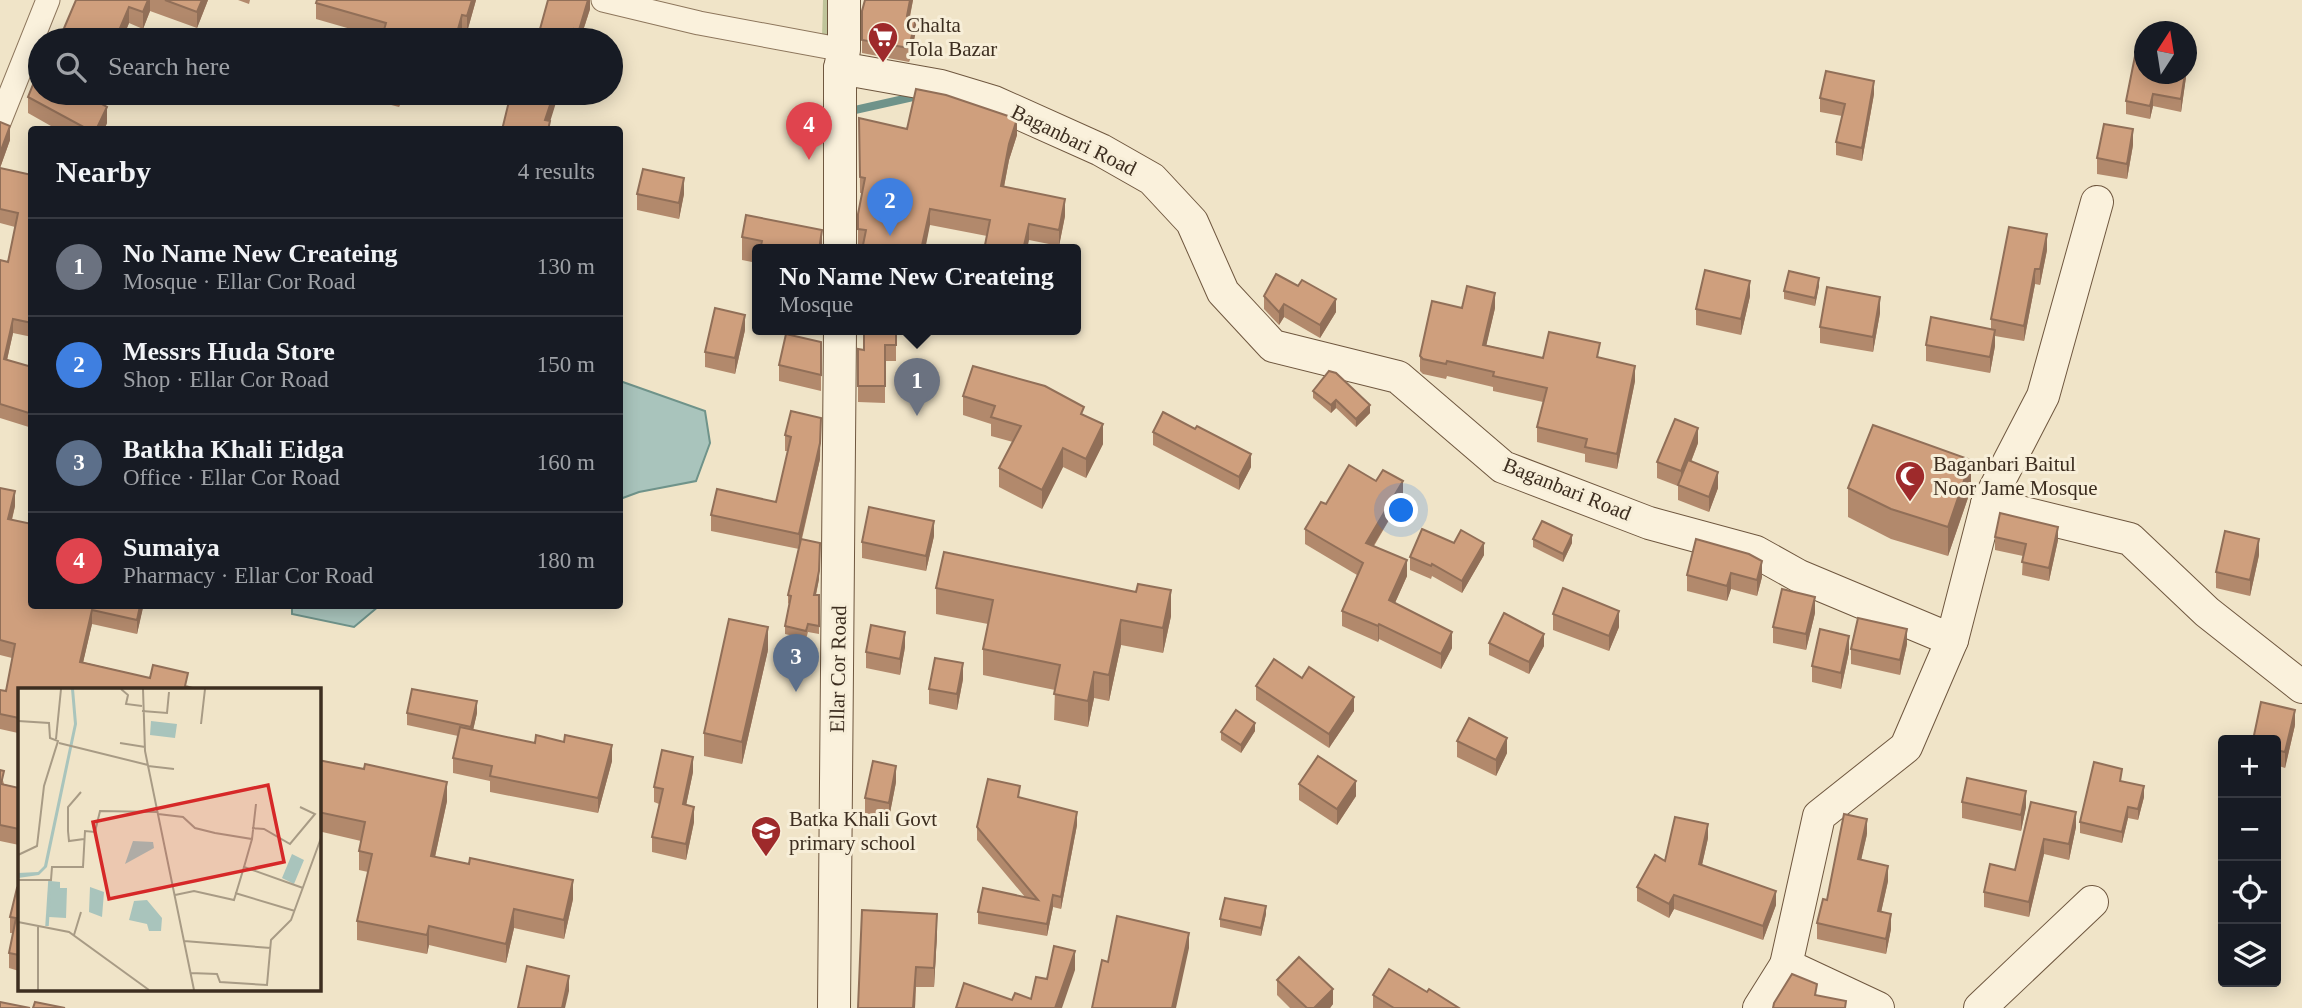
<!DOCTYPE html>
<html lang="en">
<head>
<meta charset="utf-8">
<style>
  body { margin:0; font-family:Georgia,serif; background:#20242c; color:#f1f3f6 }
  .controls { position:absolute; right:21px; bottom:21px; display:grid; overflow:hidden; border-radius:7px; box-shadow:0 4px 18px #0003 }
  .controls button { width:63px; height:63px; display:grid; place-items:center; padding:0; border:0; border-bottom:2px solid #363941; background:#171b24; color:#f1f3f6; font:35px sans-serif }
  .compass { position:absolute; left:2134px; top:21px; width:63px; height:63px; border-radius:50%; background:#171b24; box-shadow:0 4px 18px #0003; rotate:12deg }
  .you { position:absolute; left:1402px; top:511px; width:24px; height:24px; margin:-18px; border:5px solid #fff; border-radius:50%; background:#1a73e8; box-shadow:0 0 0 10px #1a73e833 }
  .badge { display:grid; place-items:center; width:46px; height:46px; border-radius:50%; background:#b45309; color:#fff; font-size:23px; font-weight:700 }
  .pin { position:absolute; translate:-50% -58px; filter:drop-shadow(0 2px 4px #0008) }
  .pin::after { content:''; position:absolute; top:37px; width:24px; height:21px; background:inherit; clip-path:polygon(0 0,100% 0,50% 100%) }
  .popup { position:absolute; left:752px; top:244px; width:329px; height:91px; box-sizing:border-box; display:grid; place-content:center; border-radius:7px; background:#171b24; filter:drop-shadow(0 2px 5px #0005); font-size:23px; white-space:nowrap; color:#9ea1a6 }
  .popup b { font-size:26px; color:#f1f3f6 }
  .popup::after { content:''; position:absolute; left:50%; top:100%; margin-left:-14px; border:14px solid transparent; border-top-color:#171b24 }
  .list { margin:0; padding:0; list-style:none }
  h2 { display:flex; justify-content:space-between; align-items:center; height:91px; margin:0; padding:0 28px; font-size:30px }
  h2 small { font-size:23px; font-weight:400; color:#9ea1a6 }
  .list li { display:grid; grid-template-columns:46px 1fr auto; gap:21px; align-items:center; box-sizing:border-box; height:98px; padding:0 28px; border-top:2px solid #363941 }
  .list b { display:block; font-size:26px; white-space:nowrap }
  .list p { margin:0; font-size:23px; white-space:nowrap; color:#9ea1a6 }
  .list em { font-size:23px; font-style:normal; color:#9ea1a6 }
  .icon { flex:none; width:38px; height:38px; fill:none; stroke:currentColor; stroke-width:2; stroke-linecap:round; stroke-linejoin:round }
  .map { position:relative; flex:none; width:2302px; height:1008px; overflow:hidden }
  .search { position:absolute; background:#171b24; box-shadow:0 4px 18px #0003; left:28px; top:28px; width:595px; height:77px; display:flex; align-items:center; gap:18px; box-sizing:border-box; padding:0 24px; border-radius:38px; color:#9ea1a6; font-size:26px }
  .panel { position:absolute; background:#171b24; box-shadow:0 4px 18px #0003; left:28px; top:126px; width:595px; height:483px; border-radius:7px }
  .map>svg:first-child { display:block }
  .cemetery { fill:#bfc49a }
  .water { fill:#a9c4bc; stroke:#6f938a; stroke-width:2 }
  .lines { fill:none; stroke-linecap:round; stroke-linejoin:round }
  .stream { stroke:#6f938a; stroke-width:8 }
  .street-casing { stroke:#8d765c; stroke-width:25 }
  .secondary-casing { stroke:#6f573f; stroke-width:34 }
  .street { stroke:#faf1dc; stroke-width:23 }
  .secondary { stroke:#faf1dc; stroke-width:32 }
  .wall { fill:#b2896c }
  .shaded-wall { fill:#916f58 }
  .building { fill:#cf9f7d; stroke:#916f58; stroke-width:2 }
  .labels { text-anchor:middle; stroke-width:6; stroke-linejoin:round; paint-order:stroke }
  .poi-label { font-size:21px; fill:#3d2e20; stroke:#f7eed8; text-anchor:start }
  .street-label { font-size:21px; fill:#3d2e20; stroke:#f7eed8 }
  .inset-river { fill:none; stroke:#a9c4bc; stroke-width:3.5 }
  .inset-road { fill:none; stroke:#a89b85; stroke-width:2 }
  .view { fill:#d62828; fill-opacity:0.15; stroke:#d62828; stroke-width:3.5 }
  .inset-edge { fill:none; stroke:#3d2e20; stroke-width:3.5 }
</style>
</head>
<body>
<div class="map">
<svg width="2302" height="1008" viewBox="0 0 2302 1008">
  <rect width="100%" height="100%" fill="#f0e4c8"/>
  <!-- cemetery -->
  <path class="cemetery" d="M 823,0 L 838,0 L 837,39 L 822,38 Z"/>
  <!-- water -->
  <g class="water">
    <path d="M 620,381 L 705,411 L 710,443 L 696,481 L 639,492 L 620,499 Z"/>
    <path d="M 292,606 L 379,606 L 354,627 L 292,614 Z"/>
  </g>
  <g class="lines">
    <!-- stream -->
    <path class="stream" d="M 846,112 L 922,95"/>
    <!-- street casing -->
    <g class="street-casing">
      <g id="street">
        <path d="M 603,0 L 699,23 L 844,50"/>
        <path d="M 0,120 L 48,0"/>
      </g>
    </g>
    <!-- secondary casing -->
    <g class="secondary-casing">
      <g id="secondary">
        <path d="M 840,68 L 941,86 L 994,102 L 1101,150 L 1152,179 L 1192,222 L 1223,292 L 1273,346 L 1398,377 L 1503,467 L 1649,523 L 1756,552 L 1799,576 L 1952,640 L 1987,504 L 2043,396 L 2097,202"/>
        <path d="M 840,250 L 840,68 L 844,50 L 844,0"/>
        <path d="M 1987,504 L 2130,539 L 2207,612 L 2302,687"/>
        <path d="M 834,1008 L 840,330"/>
        <path d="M 1759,1008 L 1786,965"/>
        <path d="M 1878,1008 L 1786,965 L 1819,816 L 1906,747 L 1952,640"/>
        <path d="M 1980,1008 L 2092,902"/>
      </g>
    </g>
    <!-- street -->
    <use href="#street" class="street"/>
    <!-- secondary -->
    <use href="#secondary" class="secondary"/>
  </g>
  <!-- wall -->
  <g class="wall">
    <path d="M 75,0 L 208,0 L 197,28 L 150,11 L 143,29 L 129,23 L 122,40 L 59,40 L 75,3 Z"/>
    <path d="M 238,0 L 250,0 L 249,4 Z"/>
    <path d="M 476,0 L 467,32 L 462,30 L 382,38 L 316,19 L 316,3 Z"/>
    <path d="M 590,0 L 590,9 L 580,40 L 537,40 Z"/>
    <path d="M 865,0 L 913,0 L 910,17 L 916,31 L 909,62 L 862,53 L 862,11 Z"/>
    <path d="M 2190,49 L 2181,112 L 2153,106 L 2150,119 L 2126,114 L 2126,101 L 2145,74 Z"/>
    <path d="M 40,93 L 100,93 L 97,101 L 107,123 L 104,130 L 58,130 L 28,113 L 28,97 Z"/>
    <path d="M 368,93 L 403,93 L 399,107 L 368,99 Z"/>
    <path d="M 1874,94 L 1862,161 L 1836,155 L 1836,142 L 1842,116 L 1820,112 L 1820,98 Z"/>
    <path d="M 859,118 L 907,129 L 1017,135 L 1009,160 L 1004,187 L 1065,216 L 1059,246 L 1029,240 L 987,236 L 930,225 L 863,246 L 858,245 L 858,214 L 862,193 L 860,193 Z"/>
    <path d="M 0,122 L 10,140 L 0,168 L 32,175 L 32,337 L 13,333 L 7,360 L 32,367 L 32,428 L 0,418 L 0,260 L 8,262 L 15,227 L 0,223 Z"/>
    <path d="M 2133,145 L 2127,179 L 2097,174 L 2097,158 Z"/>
    <path d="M 637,194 L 684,194 L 679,219 L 637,210 Z"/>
    <path d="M 742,237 L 822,250 L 758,250 L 758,296 L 756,295 L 756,273 L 757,263 L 742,260 Z"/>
    <path d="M 2047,250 L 2040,285 L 2035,284 L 2024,341 L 1995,336 L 1995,346 L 1990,373 L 1926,361 L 1926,345 L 1991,329 L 1991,319 Z"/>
    <path d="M 1819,286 L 1815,306 L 1784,299 L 1784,291 Z"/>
    <path d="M 1264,296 L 1336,312 L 1320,338 L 1284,317 L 1279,325 L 1264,309 Z"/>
    <path d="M 1750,296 L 1741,335 L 1696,325 L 1696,309 Z"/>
    <path d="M 1462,308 L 1495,308 L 1486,345 L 1543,358 L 1600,358 L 1635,381 L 1617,469 L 1585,462 L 1585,454 L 1537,442 L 1537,427 L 1543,402 L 1493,391 L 1493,387 L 1447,376 L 1446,379 L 1423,374 L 1420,371 L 1420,356 Z"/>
    <path d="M 1880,313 L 1873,352 L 1820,343 L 1820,327 Z"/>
    <path d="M 745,330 L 735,374 L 705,367 L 705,352 Z"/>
    <path d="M 896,330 L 896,361 L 885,361 L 885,403 L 858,402 L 858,349 L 864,350 Z"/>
    <path d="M 821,342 L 821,391 L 779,381 L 779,365 Z"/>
    <path d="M 1313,391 L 1370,413 L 1356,427 L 1336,408 L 1331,413 L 1313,398 Z"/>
    <path d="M 963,396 L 1084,415 L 1103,444 L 1086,478 L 1063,467 L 1042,509 L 999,487 L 999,468 L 1013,442 L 991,436 L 991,424 L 963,415 Z"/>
    <path d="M 791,411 L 820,459 L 802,539 L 820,543 L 819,579 L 816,595 L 819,595 L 819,634 L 808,632 L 806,639 L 785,634 L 785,626 L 789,604 L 788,603 L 788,595 L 799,549 L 711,531 L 711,515 L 776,502 L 788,451 L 785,451 L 785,435 Z"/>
    <path d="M 1153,432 L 1251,467 L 1239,490 L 1153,445 Z"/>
    <path d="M 1698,443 L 1691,462 L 1718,488 L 1709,512 L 1678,500 L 1678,486 L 1657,478 L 1657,462 Z"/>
    <path d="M 0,488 L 15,506 L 12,520 L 32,606 L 143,606 L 137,634 L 92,624 L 83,662 L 188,687 L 19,690 L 19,741 L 18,741 L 18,733 L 0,729 L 0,690 L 6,691 L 12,658 L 0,655 Z"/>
    <path d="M 1848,488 L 1971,489 L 1948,556 L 1891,539 L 1848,517 Z"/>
    <path d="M 1403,496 L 1374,546 L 1407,576 L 1395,603 L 1452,648 L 1441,669 L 1379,639 L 1378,642 L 1342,626 L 1342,611 L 1357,575 L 1305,544 L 1305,529 Z"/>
    <path d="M 934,536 L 926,571 L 862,558 L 862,542 Z"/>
    <path d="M 1995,537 L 2058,540 L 2049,581 L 2022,575 L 2023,556 L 1995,550 Z"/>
    <path d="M 1533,539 L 1572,543 L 1563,562 L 1533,547 Z"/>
    <path d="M 1696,539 L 1762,577 L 1757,596 L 1731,589 L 1727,601 L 1687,591 L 1687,575 Z"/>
    <path d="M 1454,543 L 1484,555 L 1462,593 L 1432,576 L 1431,579 L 1410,570 L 1410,557 Z"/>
    <path d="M 2259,555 L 2250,596 L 2216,588 L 2216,572 Z"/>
    <path d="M 936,588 L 1171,616 L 1163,653 L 1121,645 L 1109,701 L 1094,698 L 1088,727 L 1054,720 L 1055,690 L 983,675 L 983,649 L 988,624 L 936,614 Z"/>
    <path d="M 1815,613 L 1806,650 L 1773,643 L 1773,627 Z"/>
    <path d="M 1553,614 L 1619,627 L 1609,651 L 1553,630 Z"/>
    <path d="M 1489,643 L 1544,646 L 1529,674 L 1489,655 Z"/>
    <path d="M 1907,644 L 1900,675 L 1851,664 L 1851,649 Z"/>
    <path d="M 905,647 L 900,675 L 866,668 L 866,652 Z"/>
    <path d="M 768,650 L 742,764 L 704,756 L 704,733 Z"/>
    <path d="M 1849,652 L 1841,689 L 1812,682 L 1812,666 Z"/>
    <path d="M 1302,678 L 1354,711 L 1329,748 L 1256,700 L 1256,686 Z"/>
    <path d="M 963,679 L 957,710 L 929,704 L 929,689 Z"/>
    <path d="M 407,713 L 477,713 L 473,730 L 612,761 L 598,813 L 490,792 L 490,781 L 453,773 L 453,758 L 458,736 L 407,725 Z"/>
    <path d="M 2295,725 L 2285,768 L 2276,765 L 2276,740 Z"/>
    <path d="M 1255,731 L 1241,753 L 1221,740 L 1221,732 Z"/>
    <path d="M 1457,741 L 1507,753 L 1496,776 L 1457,757 Z"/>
    <path d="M 318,760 L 447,801 L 435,857 L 573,899 L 564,939 L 514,928 L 506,963 L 429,945 L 427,954 L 357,940 L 357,921 L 368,872 L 359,870 L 359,851 L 361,841 L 318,831 Z"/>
    <path d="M 0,770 L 4,784 L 19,788 L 19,845 L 0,841 Z"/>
    <path d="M 693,772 L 686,805 L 694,822 L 686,860 L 652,852 L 652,837 L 659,804 L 654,802 L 654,787 Z"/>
    <path d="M 2122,781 L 2144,797 L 2138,820 L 2128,818 L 2122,843 L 2080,833 L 2080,822 Z"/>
    <path d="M 896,782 L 889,818 L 865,813 L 865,798 Z"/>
    <path d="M 1299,784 L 1356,796 L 1337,825 L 1299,800 Z"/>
    <path d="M 1020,798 L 1077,825 L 1061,909 L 1053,907 L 1047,936 L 978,924 L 978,912 L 1025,897 L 977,840 L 977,827 Z"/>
    <path d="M 1962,802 L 2026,807 L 2021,831 L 1962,818 Z"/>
    <path d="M 2031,802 L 2076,827 L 2069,860 L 2044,854 L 2029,917 L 1984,907 L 1984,892 L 2015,870 Z"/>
    <path d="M 1867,834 L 1861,859 L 1888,881 L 1881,912 L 1891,929 L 1886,954 L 1817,939 L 1817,923 L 1827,900 Z"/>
    <path d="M 1708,838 L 1702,865 L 1776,905 L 1763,940 L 1674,909 L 1669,918 L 1637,901 L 1637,887 L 1665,861 Z"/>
    <path d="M 19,889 L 19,971 L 9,968 L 9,953 L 13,933 L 10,933 L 10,917 Z"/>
    <path d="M 1266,914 L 1261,936 L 1220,927 L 1220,919 Z"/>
    <path d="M 937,934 L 934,987 L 916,987 L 915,1008 L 858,1008 Z"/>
    <path d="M 1277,980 L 1333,1004 L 1330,1008 L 1290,1008 L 1277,995 Z"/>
    <path d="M 1373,995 L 1459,1008 L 1373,1008 Z"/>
  </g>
  <!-- shaded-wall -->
  <g class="shaded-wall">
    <path d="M 148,0 L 150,0 L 150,11 L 143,29 L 143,12 Z"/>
    <path d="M 202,0 L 208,0 L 197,28 L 197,12 Z"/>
    <path d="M 472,0 L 476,0 L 467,32 L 467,16 Z"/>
    <path d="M 588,0 L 590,0 L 590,9 L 580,40 L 579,40 L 579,30 Z"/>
    <path d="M 910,0 L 913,0 L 907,29 L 907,16 Z"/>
    <path d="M 129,7 L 129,23 L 122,40 L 115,40 Z"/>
    <path d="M 462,15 L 462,30 L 459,40 L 455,40 Z"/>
    <path d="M 916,18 L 916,31 L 909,62 L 909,48 Z"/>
    <path d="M 2190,36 L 2190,49 L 2181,112 L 2181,99 L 2185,74 L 2187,74 L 2187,62 Z"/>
    <path d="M 1874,81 L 1874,94 L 1862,161 L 1862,148 Z"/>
    <path d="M 93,93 L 100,93 L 91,115 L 91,98 Z"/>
    <path d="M 399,93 L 403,93 L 399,107 Z"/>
    <path d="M 554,93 L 559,93 L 550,122 L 550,130 L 548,130 L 545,120 Z"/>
    <path d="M 2153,94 L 2153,106 L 2150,119 L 2150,106 Z"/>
    <path d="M 107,107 L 107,123 L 104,130 L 96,130 Z"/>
    <path d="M 1017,119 L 1017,135 L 1009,160 L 1001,202 L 1001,186 L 1009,144 Z"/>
    <path d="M 10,126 L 10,140 L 0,168 L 0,153 Z"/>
    <path d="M 2133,129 L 2133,145 L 2127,179 L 2127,164 Z"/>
    <path d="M 684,178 L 684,194 L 679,219 L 679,203 Z"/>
    <path d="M 1065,199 L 1065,216 L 1059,246 L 1059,230 Z"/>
    <path d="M 930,209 L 930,225 L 925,250 L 921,250 Z"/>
    <path d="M 1029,224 L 1029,240 L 1027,250 L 1023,250 Z"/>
    <path d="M 822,230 L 822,250 L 819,250 Z"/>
    <path d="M 2047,234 L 2047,250 L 2040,285 L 2040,269 Z"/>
    <path d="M 2035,269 L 2035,284 L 2024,341 L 2024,326 Z"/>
    <path d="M 1819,278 L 1819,286 L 1815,306 L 1815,298 Z"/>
    <path d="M 1750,281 L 1750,296 L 1741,335 L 1741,319 Z"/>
    <path d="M 1495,293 L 1495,308 L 1483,360 L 1483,345 Z"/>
    <path d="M 1880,297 L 1880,313 L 1873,352 L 1873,337 Z"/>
    <path d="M 1336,299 L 1336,312 L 1320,338 L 1320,325 Z"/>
    <path d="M 1284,304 L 1284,317 L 1279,325 L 1279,312 Z"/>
    <path d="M 745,315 L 745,330 L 735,374 L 735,358 Z"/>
    <path d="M 13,319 L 13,333 L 4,373 L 4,359 Z"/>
    <path d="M 1995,330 L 1995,346 L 1990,373 L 1990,357 Z"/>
    <path d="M 1635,366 L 1635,381 L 1617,469 L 1617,454 Z"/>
    <path d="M 1336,400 L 1336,408 L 1331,413 L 1331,405 Z"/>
    <path d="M 1370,405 L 1370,413 L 1356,427 L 1356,419 Z"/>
    <path d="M 821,418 L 820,459 L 799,549 L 799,534 Z"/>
    <path d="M 1103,424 L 1103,444 L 1086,478 L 1086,459 Z"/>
    <path d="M 1698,428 L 1698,443 L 1681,487 L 1681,471 Z"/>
    <path d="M 1063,448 L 1063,467 L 1042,509 L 1042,490 Z"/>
    <path d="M 1251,454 L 1251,467 L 1239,490 L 1239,477 Z"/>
    <path d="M 1971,460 L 1971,489 L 1948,556 L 1948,527 Z"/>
    <path d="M 1718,472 L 1718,488 L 1709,512 L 1709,497 Z"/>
    <path d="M 1403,481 L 1403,496 L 1366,558 L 1366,543 Z"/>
    <path d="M 15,491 L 15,506 L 8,534 L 8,519 Z"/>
    <path d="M 934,521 L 934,536 L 926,571 L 926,556 Z"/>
    <path d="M 2058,527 L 2058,540 L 2049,581 L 2049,568 Z"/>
    <path d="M 1572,535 L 1572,543 L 1563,562 L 1563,554 Z"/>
    <path d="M 2259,539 L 2259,555 L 2250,596 L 2250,580 Z"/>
    <path d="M 1484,543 L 1484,555 L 1462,593 L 1462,581 Z"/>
    <path d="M 1407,560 L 1407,576 L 1389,616 L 1389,600 Z"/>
    <path d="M 1762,561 L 1762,577 L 1757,596 L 1757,580 Z"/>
    <path d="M 819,571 L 819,579 L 814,603 L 814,595 Z"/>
    <path d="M 1731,573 L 1731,589 L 1727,601 L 1727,586 Z"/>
    <path d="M 1171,590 L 1171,616 L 1163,653 L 1163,628 Z"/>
    <path d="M 1815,597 L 1815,613 L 1806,650 L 1806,634 Z"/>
    <path d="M 140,606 L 143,606 L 143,608 L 137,634 L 137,620 Z"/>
    <path d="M 92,610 L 92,624 L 80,676 L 80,662 Z"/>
    <path d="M 1619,611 L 1619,627 L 1609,651 L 1609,636 Z"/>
    <path d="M 1121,620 L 1121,645 L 1109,701 L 1109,675 Z"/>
    <path d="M 1379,624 L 1379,639 L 1378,642 L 1378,626 Z"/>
    <path d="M 768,627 L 768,650 L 742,764 L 742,742 Z"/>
    <path d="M 1907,629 L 1907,644 L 1900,675 L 1900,660 Z"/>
    <path d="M 905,632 L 905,647 L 900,675 L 900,659 Z"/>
    <path d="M 1452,632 L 1452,648 L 1441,669 L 1441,654 Z"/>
    <path d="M 1544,634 L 1544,646 L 1529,674 L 1529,662 Z"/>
    <path d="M 1849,636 L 1849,652 L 1841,689 L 1841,673 Z"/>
    <path d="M 963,663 L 963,679 L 957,710 L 957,694 Z"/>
    <path d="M 1094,672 L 1094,698 L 1088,727 L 1088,701 Z"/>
    <path d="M 1354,697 L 1354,711 L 1329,748 L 1329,734 Z"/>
    <path d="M 477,701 L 477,713 L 471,739 L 471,727 Z"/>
    <path d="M 2295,710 L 2295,725 L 2285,768 L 2285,752 Z"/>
    <path d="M 1255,723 L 1255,731 L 1241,753 L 1241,745 Z"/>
    <path d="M 1507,738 L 1507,753 L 1496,776 L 1496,760 Z"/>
    <path d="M 612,745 L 612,761 L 598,813 L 598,798 Z"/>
    <path d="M 693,757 L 693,772 L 683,820 L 683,804 Z"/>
    <path d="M 896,766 L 896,782 L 889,818 L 889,803 Z"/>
    <path d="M 1356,781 L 1356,796 L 1337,825 L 1337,809 Z"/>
    <path d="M 447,782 L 447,801 L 431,875 L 431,856 Z"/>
    <path d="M 2144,786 L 2144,797 L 2138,820 L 2138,809 Z"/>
    <path d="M 2026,791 L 2026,807 L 2021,831 L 2021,815 Z"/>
    <path d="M 694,807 L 694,822 L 686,860 L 686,844 Z"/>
    <path d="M 2128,807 L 2128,818 L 2122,843 L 2122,832 Z"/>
    <path d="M 1077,812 L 1077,825 L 1061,909 L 1061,897 Z"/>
    <path d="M 2076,812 L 2076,827 L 2069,860 L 2069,844 Z"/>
    <path d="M 1867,819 L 1867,834 L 1858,874 L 1858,859 Z"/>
    <path d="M 1708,824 L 1708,838 L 1699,878 L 1699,864 Z"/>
    <path d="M 2044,839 L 2044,854 L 2029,917 L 2029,902 Z"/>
    <path d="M 1888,866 L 1888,881 L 1878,926 L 1878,911 Z"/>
    <path d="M 573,880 L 573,899 L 564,939 L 564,920 Z"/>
    <path d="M 1776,891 L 1776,905 L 1763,940 L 1763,926 Z"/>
    <path d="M 1053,895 L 1053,907 L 1047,936 L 1047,924 Z"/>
    <path d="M 1674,895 L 1674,909 L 1669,918 L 1669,904 Z"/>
    <path d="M 1266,906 L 1266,914 L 1261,936 L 1261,928 Z"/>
    <path d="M 514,909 L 514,928 L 506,963 L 506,944 Z"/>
    <path d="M 937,914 L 937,934 L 934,987 L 934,968 Z"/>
    <path d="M 1891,914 L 1891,929 L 1886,954 L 1886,939 Z"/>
    <path d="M 429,926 L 429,945 L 427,954 L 427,935 Z"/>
    <path d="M 1189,933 L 1189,948 L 1176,1008 L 1172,1008 Z"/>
    <path d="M 1075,951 L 1075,970 L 1062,1008 L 1055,1008 Z"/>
    <path d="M 916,967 L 915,1008 L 913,1008 Z"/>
    <path d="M 569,976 L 569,991 L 565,1008 L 562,1008 Z"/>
    <path d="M 1333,989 L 1333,1004 L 1330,1008 L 1314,1008 Z"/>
  </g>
  <!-- building -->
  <g class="building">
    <path d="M 76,0 L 148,0 L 143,12 L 129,7 L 115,40 L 59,40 Z"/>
    <path d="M 165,0 L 202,0 L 197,12 Z"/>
    <path d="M 317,0 L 472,0 L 467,16 L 462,15 L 455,40 L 381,40 L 386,23 L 316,3 Z"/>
    <path d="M 548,0 L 588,0 L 579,30 L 574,29 L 570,40 L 537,40 Z"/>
    <path d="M 865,0 L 910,0 L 907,16 L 916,18 L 909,48 L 862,40 L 862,11 Z"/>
    <path d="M 2187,35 L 2190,36 L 2187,62 Z"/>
    <path d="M 2136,51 L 2145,52 L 2145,74 L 2185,74 L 2181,99 L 2153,94 L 2150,106 L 2126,101 Z"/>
    <path d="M 40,67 L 40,93 L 93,93 L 91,98 L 107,107 L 96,130 L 89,130 L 28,97 Z"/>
    <path d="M 1826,71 L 1874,81 L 1862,148 L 1836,142 L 1845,104 L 1820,98 Z"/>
    <path d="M 916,89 L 946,95 L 1017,119 L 1009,144 L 1001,186 L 1065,199 L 1059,230 L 1029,224 L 1023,250 L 984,250 L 990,220 L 930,209 L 921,250 L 862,250 L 866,230 L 858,229 L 858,214 L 865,178 L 860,177 L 859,118 L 907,129 Z"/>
    <path d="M 511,93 L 554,93 L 545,120 L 550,121 L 548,130 L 502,130 Z"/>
    <path d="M 0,122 L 10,126 L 0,153 Z"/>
    <path d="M 2104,124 L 2133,129 L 2127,164 L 2097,158 Z"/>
    <path d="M 0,168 L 32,175 L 32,323 L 13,319 L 4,359 L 32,367 L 32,414 L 0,404 L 0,260 L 8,262 L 18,213 L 0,209 Z"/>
    <path d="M 643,169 L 684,178 L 679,203 L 637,194 Z"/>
    <path d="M 746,215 L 822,230 L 819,250 L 760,250 L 762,241 L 742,237 Z"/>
    <path d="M 2009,227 L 2047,234 L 2040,269 L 2035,269 L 2024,326 L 1991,319 Z"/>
    <path d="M 1705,270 L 1750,281 L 1741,319 L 1696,309 Z"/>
    <path d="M 1789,271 L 1819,278 L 1815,298 L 1784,291 Z"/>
    <path d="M 1276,274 L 1298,286 L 1302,280 L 1336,299 L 1320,325 L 1284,304 L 1279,312 L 1264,296 Z"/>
    <path d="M 1467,286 L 1495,293 L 1483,345 L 1543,358 L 1549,332 L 1600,343 L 1597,357 L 1635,366 L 1617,454 L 1585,447 L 1587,439 L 1537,427 L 1547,388 L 1493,376 L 1494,372 L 1447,361 L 1446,364 L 1423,359 L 1420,356 L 1432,301 L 1462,308 Z"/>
    <path d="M 1827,287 L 1880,297 L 1873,337 L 1820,327 Z"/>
    <path d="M 715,308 L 745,315 L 735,358 L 705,352 Z"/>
    <path d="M 1931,317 L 1995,330 L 1990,357 L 1926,345 Z"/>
    <path d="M 864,330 L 896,330 L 896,345 L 885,345 L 885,386 L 858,386 L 858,349 L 864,350 Z"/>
    <path d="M 786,334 L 821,342 L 821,375 L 779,365 Z"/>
    <path d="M 973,366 L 1045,386 L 1084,407 L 1081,414 L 1103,424 L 1086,459 L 1063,448 L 1042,490 L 999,468 L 1021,426 L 991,417 L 995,406 L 963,396 Z"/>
    <path d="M 1329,371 L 1336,373 L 1370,405 L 1356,419 L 1336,400 L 1331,405 L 1313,391 Z"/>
    <path d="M 791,411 L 821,418 L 820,443 L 799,534 L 711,515 L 717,489 L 776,502 L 791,437 L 785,435 Z"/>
    <path d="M 1163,412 L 1195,429 L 1197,426 L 1251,454 L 1239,477 L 1153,432 Z"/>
    <path d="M 1675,419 L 1698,428 L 1681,471 L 1657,462 Z"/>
    <path d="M 1873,425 L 1971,460 L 1948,527 L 1891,509 L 1848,488 Z"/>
    <path d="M 1688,460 L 1718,472 L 1709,497 L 1678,485 Z"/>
    <path d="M 1349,465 L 1376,481 L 1383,470 L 1403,481 L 1366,543 L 1407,560 L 1389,600 L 1452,632 L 1441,654 L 1379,624 L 1378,626 L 1342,611 L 1363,563 L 1305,529 L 1321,502 L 1326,504 Z"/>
    <path d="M 0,488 L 15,491 L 8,519 L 32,524 L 32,606 L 140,606 L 137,620 L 92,610 L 80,662 L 150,678 L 153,665 L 188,673 L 185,686 L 200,690 L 19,690 L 19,718 L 0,714 L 0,690 L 6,691 L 15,644 L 0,640 Z"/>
    <path d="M 869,507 L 934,521 L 926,556 L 862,542 Z"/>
    <path d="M 2000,513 L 2058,527 L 2049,568 L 2022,562 L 2026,544 L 1995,537 Z"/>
    <path d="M 1542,521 L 1572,535 L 1563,554 L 1533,539 Z"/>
    <path d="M 1422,529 L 1454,543 L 1461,530 L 1484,543 L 1462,581 L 1432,564 L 1431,566 L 1410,557 Z"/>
    <path d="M 2225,531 L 2259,539 L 2250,580 L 2216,572 Z"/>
    <path d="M 801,539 L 820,543 L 819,571 L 814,595 L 819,595 L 819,626 L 808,624 L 806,631 L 785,626 L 791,596 L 788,595 Z"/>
    <path d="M 1696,539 L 1749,554 L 1762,561 L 1757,580 L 1731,573 L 1727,586 L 1687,575 Z"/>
    <path d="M 944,552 L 1136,592 L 1138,584 L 1171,590 L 1163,628 L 1121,620 L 1109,675 L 1094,672 L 1088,701 L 1054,694 L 1060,665 L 983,649 L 993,600 L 936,588 Z"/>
    <path d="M 1563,588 L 1619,611 L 1609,636 L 1553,614 Z"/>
    <path d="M 1782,589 L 1815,597 L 1806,634 L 1773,627 Z"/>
    <path d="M 1504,613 L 1544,634 L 1529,662 L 1489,643 Z"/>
    <path d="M 1858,618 L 1907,629 L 1900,660 L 1851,649 Z"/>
    <path d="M 729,619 L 768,627 L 742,742 L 704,733 Z"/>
    <path d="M 871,625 L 905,632 L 900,659 L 866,652 Z"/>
    <path d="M 1820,629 L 1849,636 L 1841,673 L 1812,666 Z"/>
    <path d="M 935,658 L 963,663 L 957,694 L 929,689 Z"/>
    <path d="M 1274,659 L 1302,678 L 1309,667 L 1354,697 L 1329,734 L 1256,686 Z"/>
    <path d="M 412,689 L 477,701 L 471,727 L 407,713 Z"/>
    <path d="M 2261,702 L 2295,710 L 2285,752 L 2276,750 L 2276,740 L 2253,740 Z"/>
    <path d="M 1236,710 L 1255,723 L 1241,745 L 1221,732 Z"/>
    <path d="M 1469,718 L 1507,738 L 1496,760 L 1457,741 Z"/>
    <path d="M 460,727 L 535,743 L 536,735 L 564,742 L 565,735 L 612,745 L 598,798 L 490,776 L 492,766 L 453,758 Z"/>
    <path d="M 662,750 L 693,757 L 683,804 L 694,807 L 686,844 L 652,837 L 663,789 L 654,787 Z"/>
    <path d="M 1318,756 L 1356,781 L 1337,809 L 1299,784 Z"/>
    <path d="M 318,760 L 364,769 L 365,764 L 447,782 L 431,856 L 469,864 L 470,858 L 573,880 L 564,920 L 514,909 L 506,944 L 429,926 L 427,935 L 357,921 L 372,854 L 359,851 L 365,822 L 318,812 Z"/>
    <path d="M 873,761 L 896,766 L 889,803 L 865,798 Z"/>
    <path d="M 2094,762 L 2122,769 L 2120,781 L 2144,786 L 2138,809 L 2128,807 L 2122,832 L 2080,822 Z"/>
    <path d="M 0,770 L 4,771 L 1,784 L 19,788 L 19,829 L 0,825 Z"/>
    <path d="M 1967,778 L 2026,791 L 2021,815 L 1962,802 Z"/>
    <path d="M 988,779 L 1020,786 L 1018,797 L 1077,812 L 1061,897 L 1053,895 L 1047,924 L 978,912 L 983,888 L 1038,900 L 977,827 Z"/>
    <path d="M 2031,802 L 2076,812 L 2069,844 L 2044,839 L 2029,902 L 1984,892 L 1990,864 L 2015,870 Z"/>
    <path d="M 1844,814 L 1867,819 L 1858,859 L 1888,866 L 1878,911 L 1891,914 L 1886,939 L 1817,923 L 1823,899 L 1827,900 Z"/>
    <path d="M 1675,817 L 1708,824 L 1699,864 L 1776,891 L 1763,926 L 1674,895 L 1669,904 L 1637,887 L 1655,855 L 1665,861 Z"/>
    <path d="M 17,888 L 19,889 L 19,955 L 9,953 L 16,918 L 10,917 Z"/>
    <path d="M 1225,898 L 1266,906 L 1261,928 L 1220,919 Z"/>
    <path d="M 862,910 L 937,914 L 934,968 L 916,967 L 913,1008 L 858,1008 Z"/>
    <path d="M 1117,916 L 1189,933 L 1172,1008 L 1092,1008 L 1102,960 L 1108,962 Z"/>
    <path d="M 1054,946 L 1075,951 L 1055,1008 L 956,1008 L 964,983 L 1012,1000 L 1015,993 L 1031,999 L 1036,977 L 1047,979 Z"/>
    <path d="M 1299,957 L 1333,989 L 1314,1008 L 1307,1008 L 1277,980 Z"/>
    <path d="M 527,966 L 569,976 L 562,1008 L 518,1008 Z"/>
    <path d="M 1389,969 L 1427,992 L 1429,989 L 1459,1008 L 1394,1008 L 1373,995 Z"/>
    <path d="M 1792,974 L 1817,984 L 1815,995 L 1846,1001 L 1845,1008 L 1773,1008 L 1774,1003 Z"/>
    <path d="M 0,1002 L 30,1008 L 0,1008 Z"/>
    <path d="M 35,1002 L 65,1008 L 33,1008 Z"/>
  </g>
  <!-- icons -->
  <defs>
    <g id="supermarket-pin" transform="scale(1.575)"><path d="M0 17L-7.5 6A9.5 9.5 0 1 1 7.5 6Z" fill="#9e2a2b" stroke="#f7eed8"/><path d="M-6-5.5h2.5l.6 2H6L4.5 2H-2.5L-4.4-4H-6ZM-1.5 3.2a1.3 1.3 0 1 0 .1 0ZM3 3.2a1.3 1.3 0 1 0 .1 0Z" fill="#fff"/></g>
    <g id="mosque-pin" transform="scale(1.575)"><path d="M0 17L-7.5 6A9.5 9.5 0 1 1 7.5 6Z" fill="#9e2a2b" stroke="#f7eed8"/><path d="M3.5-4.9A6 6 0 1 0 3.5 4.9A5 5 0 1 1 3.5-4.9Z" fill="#fff"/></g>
    <g id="school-pin" transform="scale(1.575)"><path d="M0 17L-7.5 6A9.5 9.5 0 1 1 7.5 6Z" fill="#9e2a2b" stroke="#f7eed8"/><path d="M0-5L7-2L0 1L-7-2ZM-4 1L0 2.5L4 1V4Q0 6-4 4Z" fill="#fff"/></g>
  </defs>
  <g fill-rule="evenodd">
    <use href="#supermarket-pin" x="883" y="37"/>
    <use href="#mosque-pin" x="1910" y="476"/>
    <use href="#school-pin" x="766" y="831"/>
  </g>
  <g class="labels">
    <!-- poi labels -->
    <g class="poi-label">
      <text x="906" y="32">Chalta<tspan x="906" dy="24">Tola Bazar</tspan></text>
      <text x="1933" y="471">Baganbari Baitul<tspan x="1933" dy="24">Noor Jame Mosque</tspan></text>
      <text x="789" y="826">Batka Khali Govt<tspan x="789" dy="24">primary school</tspan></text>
    </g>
    <!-- street labels -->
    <g class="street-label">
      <text transform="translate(1074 140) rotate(26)" y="7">Baganbari Road</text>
      <text transform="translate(1567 489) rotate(22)" y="7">Baganbari Road</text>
      <text transform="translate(838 669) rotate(-89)" y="7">Ellar Cor Road</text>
    </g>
  </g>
  <!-- overview -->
  <g transform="translate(18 688)">
    <rect width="303" height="303" fill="#f0e4c8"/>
    <path d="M 53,1 L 56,1 L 59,36 L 29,179 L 21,187 L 0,190 L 0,185 L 20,184 L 26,178 L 56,36 ZM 133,33 L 159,36 L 157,50 L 132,47 ZM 115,153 L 135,154 L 136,160 L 107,176 ZM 274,166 L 286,172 L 276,196 L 264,190 ZM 32,193 L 42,194 L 42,200 L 49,200 L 48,230 L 31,229 ZM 72,199 L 86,204 L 84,229 L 71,224 ZM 129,212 L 144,230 L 143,243 L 131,243 L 129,236 L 111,232 L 116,213 Z" fill="#a9c4bc"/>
    <path class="inset-river" d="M 29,238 L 32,192"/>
    <path class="inset-road" d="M 103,1 L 110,7 L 108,16 L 124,18M 125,1 L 127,63 L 176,302M 124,23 L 149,25 L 151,4M 0,33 L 31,35 L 32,50 L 40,53 L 26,98 L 19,158 L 0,167M 183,36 L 187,1M 38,51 L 43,1M 41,55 L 130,77M 102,55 L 127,59M 130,78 L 156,81M 63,104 L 50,119 L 50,143 L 51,153 L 66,151M 140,126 L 165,129 L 177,140 L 197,145 L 234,151 L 238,116M 234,140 L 246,141 L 272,156 L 297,126 L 282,119M 234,151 L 226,179 L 285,200M 0,192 L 33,192 L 34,179 L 65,179 L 67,143 L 77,144 L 82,123 L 140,124M 217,205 L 277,223M 157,207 L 176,203 L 216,212 L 226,179M 0,234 L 51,244 L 131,302M 20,238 L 20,302M 56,247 L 63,224M 166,253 L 253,260M 172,285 L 199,286 L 202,294 L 249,297 L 253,252 L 273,232 L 303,150"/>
    <path class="view" d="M 250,97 L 266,174 L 91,211 L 75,134 Z"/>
    <rect width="303" height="303" class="inset-edge"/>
  </g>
</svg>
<div class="controls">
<button>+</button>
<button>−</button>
<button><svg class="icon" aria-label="locate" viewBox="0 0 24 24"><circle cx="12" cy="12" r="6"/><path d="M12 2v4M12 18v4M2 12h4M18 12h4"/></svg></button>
<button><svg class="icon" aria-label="layers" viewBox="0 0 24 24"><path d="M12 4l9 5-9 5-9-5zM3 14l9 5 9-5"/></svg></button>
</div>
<svg class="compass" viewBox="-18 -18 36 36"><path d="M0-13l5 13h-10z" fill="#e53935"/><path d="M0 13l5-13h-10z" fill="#9ea1a6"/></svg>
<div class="you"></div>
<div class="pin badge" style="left:917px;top:416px;background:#6b7280">1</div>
<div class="popup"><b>No Name New Createing</b>Mosque</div>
<div class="pin badge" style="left:890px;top:236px;background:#3f7fe0">2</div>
<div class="pin badge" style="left:796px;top:692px;background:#5c6f8a">3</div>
<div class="pin badge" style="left:809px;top:160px;background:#e0444e">4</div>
<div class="search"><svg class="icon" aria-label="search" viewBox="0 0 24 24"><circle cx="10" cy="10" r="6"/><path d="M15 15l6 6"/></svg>Search here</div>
<section class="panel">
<h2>Nearby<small>4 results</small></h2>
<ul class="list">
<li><span class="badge" style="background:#6b7280">1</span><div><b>No Name New Createing</b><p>Mosque · Ellar Cor Road</p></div><em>130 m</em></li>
<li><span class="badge" style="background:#3f7fe0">2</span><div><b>Messrs Huda Store</b><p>Shop · Ellar Cor Road</p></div><em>150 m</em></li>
<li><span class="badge" style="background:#5c6f8a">3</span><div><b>Batkha Khali Eidga</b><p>Office · Ellar Cor Road</p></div><em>160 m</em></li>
<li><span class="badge" style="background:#e0444e">4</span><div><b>Sumaiya</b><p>Pharmacy · Ellar Cor Road</p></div><em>180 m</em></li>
</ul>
</section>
</div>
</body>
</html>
